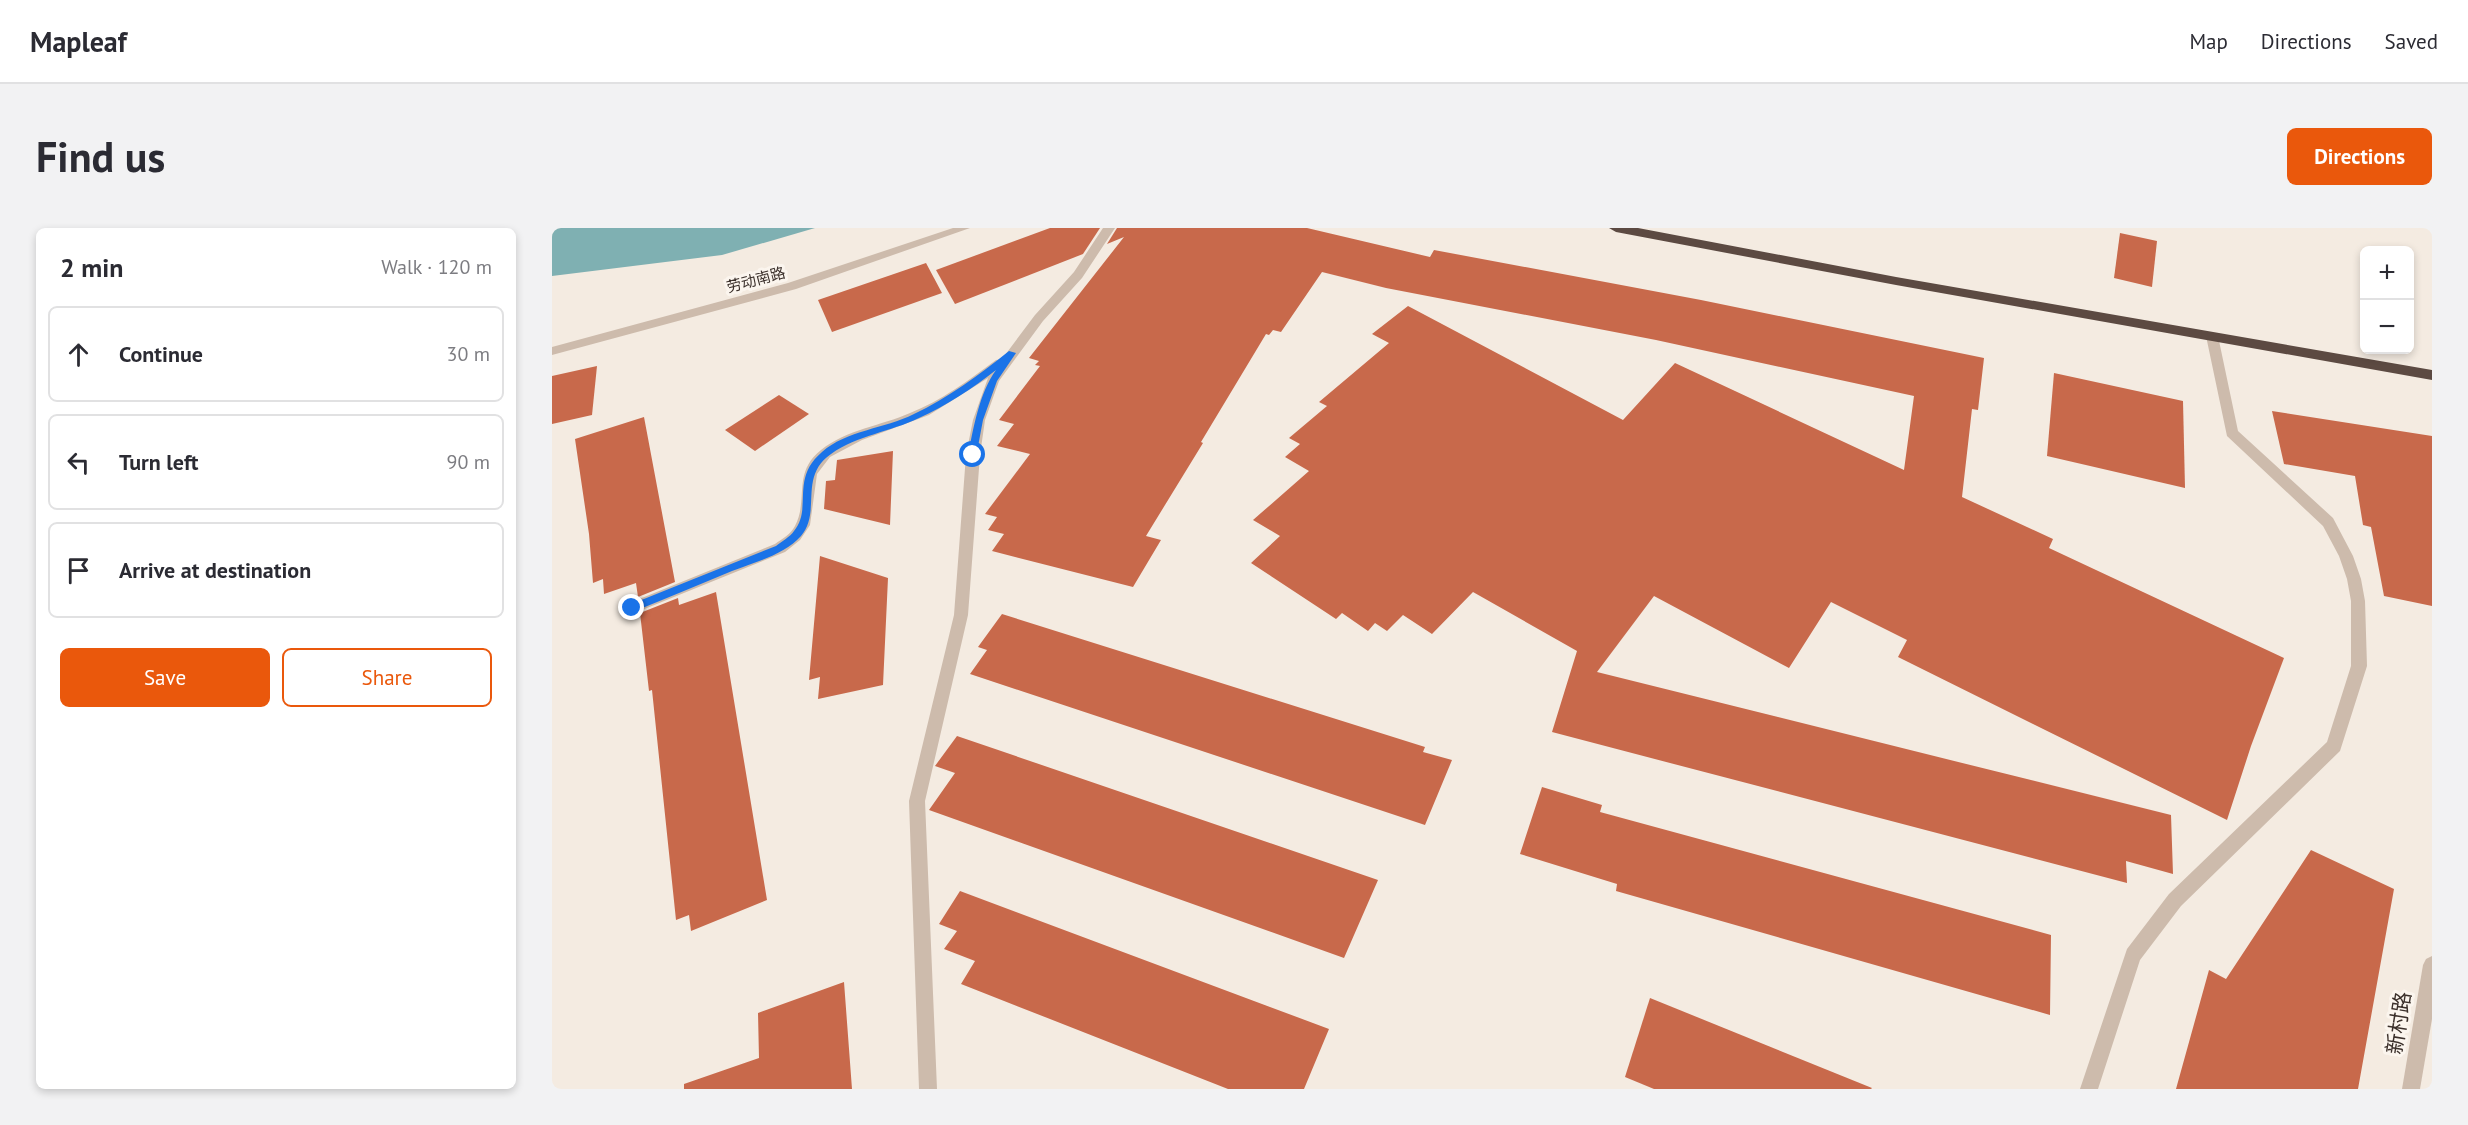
<!DOCTYPE html>
<html lang="en">
<head>
<meta charset="utf-8">
<style>
  body { margin:0; font-family:"PT Sans","Noto Sans SC",sans-serif; background:#f2f2f3; color:#2b2b33 }
  .controls { position:absolute; right:18px; top:18px; display:grid; overflow:hidden; border-radius:9px; box-shadow:0 3px 9px #0003 }
  .controls button { width:54px; height:54px; display:grid; place-items:center; padding:0; border:0; border-bottom:2px solid #e1e1e2; background:#fff; color:#2b2b33; font:30px sans-serif }
  .stop { position:absolute; width:18px; height:18px; margin:-14px; border:4px solid #1a73e8; border-radius:50%; background:#fff }
  .stop.end { background:#1a73e8; border-color:#fff; box-shadow:0 2px 6px #0008 }
  .list { margin:0; padding:0; list-style:none }
  h2 { display:flex; justify-content:space-between; align-items:center; height:78px; margin:0; padding:0 24px; font-size:26px }
  h2 small { font-size:20px; font-weight:400; color:#7c7c81 }
  .list li { display:grid; grid-template-columns:39px 1fr auto; gap:18px; align-items:center; box-sizing:border-box; height:96px; margin:0 12px 12px; padding:0 12px; border:2px solid #e1e1e2; border-radius:9px }
  .list b { display:block; font-size:22px; white-space:nowrap }
  .list em { font-size:20px; font-style:normal; color:#7c7c81 }
  .actions { display:flex; gap:12px; padding:18px 24px }
  .actions a { flex:1; padding:14px 0; border:2px solid #ea580c; border-radius:9px; text-align:center; font-size:21px; color:#ea580c }
  .actions .main { background:#ea580c; color:#fff }
  .icon { flex:none; width:33px; height:33px; fill:none; stroke:currentColor; stroke-width:2; stroke-linecap:round; stroke-linejoin:round }
  .map { position:relative; flex:none; width:1880px; height:861px; overflow:hidden; border-radius:9px }
  header { display:flex; align-items:center; gap:36px; box-sizing:border-box; height:84px; padding:0 30px; background:#fff; border-bottom:2px solid #e1e1e2 }
  header strong { font-size:28px }
  nav { display:flex; gap:33px; margin-inline-start:auto; font-size:21px }
  .intro { display:flex; align-items:center; justify-content:space-between; box-sizing:border-box; height:144px; padding:0 36px }
  h1 { margin:0; font-size:42px }
  .button { padding:15px 27px; border-radius:9px; background:#ea580c; color:#fff; font-size:21px; font-weight:700 }
  main { display:flex; gap:36px; padding:0 36px }
  aside { flex:1; background:#fff; border-radius:9px; box-shadow:0 3px 9px #0003 }
  .map>svg:first-child { display:block }
  .water { fill:#7fb0b2 }
  .building { fill:#c8694b }
  .lines { fill:none; stroke-linecap:round; stroke-linejoin:round }
  .minor { fill:#cdbbac; fill-rule:evenodd }
  .highway { fill:#5c4a42; fill-rule:evenodd }
  .route { fill:#1a73e8 }
  .labels { text-anchor:middle; stroke-width:6; stroke-linejoin:round; paint-order:stroke }
  .far-street-label { font-size:15px; fill:#3b302b; stroke:#fbf5ee }
  .near-street-label { font-size:21px; fill:#3b302b; stroke:#fbf5ee }
</style>
</head>
<body>
<header>
<strong>Mapleaf</strong>
<nav><a>Map</a><a>Directions</a><a>Saved</a></nav>
</header>
<div class="intro"><h1>Find us</h1><a class="button">Directions</a></div>
<main>
<aside>
<h2>2 min<small>Walk · 120 m</small></h2>
<ul class="list">
<li><svg class="icon" aria-label="ahead" viewBox="0 0 24 24"><path d="M12 20V5M6 11l6-6 6 6"/></svg><div><b>Continue</b></div><em>30 m</em></li>
<li><svg class="icon" aria-label="left" viewBox="0 0 24 24"><path d="M17 20v-9H6M10 6l-5 5 5 5"/></svg><div><b>Turn left</b></div><em>90 m</em></li>
<li><svg class="icon" aria-label="arrive" viewBox="0 0 24 24"><path d="M6 21V4h12l-3 4 3 4H6"/></svg><div><b>Arrive at destination</b></div></li>
</ul>
<div class="actions"><a class="main">Save</a><a>Share</a></div>
</aside>
<div class="map">
<svg width="1880" height="861" viewBox="0 0 1880 861">
  <rect width="100%" height="100%" fill="#f4ebe1"/>
  <!-- water -->
  <path class="water" d="M 0,0 L 263,0 L 170,27 L 0,48 Z"/>
  <!-- building -->
  <g class="building">
    <path d="M 498,0 L 548,0 L 531,26 L 403,76 L 384,42 Z"/>
    <path d="M 565,0 L 755,0 L 878,29 L 882,22 L 1149,72 L 1432,130 L 1426,182 L 1420,181 L 1410,269 L 1501,311 L 1497,320 L 1732,430 L 1699,518 L 1675,592 L 1346,429 L 1355,412 L 1279,374 L 1237,440 L 1102,368 L 1045,444 L 1619,587 L 1621,646 L 1574,633 L 1575,655 L 1000,504 L 1025,423 L 921,364 L 880,406 L 851,387 L 835,403 L 823,395 L 816,403 L 790,385 L 784,391 L 699,335 L 728,308 L 701,292 L 757,243 L 733,229 L 748,216 L 737,210 L 775,178 L 767,174 L 837,115 L 820,106 L 856,78 L 1071,192 L 1123,135 L 1352,242 L 1362,168 L 1104,112 L 834,60 L 770,44 L 729,104 L 721,102 L 717,107 L 714,106 L 649,214 L 651,215 L 594,308 L 609,312 L 581,359 L 440,323 L 452,306 L 436,302 L 445,289 L 433,286 L 478,226 L 445,218 L 462,196 L 447,192 L 488,138 L 483,137 L 487,133 L 477,130 L 572,9 L 555,16 Z"/>
    <path d="M 1568,5 L 1605,13 L 1600,59 L 1562,50 Z"/>
    <path d="M 374,35 L 390,65 L 280,104 L 266,72 Z"/>
    <path d="M 45,138 L 40,187 L 0,196 L 0,148 Z"/>
    <path d="M 1502,145 L 1631,173 L 1633,260 L 1495,228 Z"/>
    <path d="M 227,167 L 257,186 L 203,223 L 173,202 Z"/>
    <path d="M 1720,183 L 1880,208 L 1880,378 L 1832,368 L 1819,299 L 1811,297 L 1803,248 L 1732,236 Z"/>
    <path d="M 92,189 L 123,354 L 86,369 L 84,355 L 52,366 L 51,351 L 41,355 L 37,306 L 23,211 Z"/>
    <path d="M 341,223 L 338,297 L 272,281 L 274,253 L 283,252 L 285,232 Z"/>
    <path d="M 268,328 L 336,350 L 331,457 L 266,471 L 268,449 L 257,452 Z"/>
    <path d="M 164,364 L 215,672 L 139,703 L 137,687 L 124,692 L 100,462 L 97,463 L 88,385 L 126,370 L 127,377 Z"/>
    <path d="M 450,386 L 873,519 L 871,524 L 900,532 L 873,597 L 418,446 L 435,422 L 426,419 Z"/>
    <path d="M 405,508 L 826,652 L 792,730 L 377,582 L 403,545 L 383,538 Z"/>
    <path d="M 990,559 L 1050,577 L 1048,584 L 1499,707 L 1498,787 L 1064,663 L 1065,656 L 968,626 Z"/>
    <path d="M 1759,622 L 1842,661 L 1806,861 L 1624,861 L 1657,742 L 1674,751 Z"/>
    <path d="M 408,663 L 777,801 L 752,861 L 676,861 L 409,756 L 423,733 L 392,721 L 405,703 L 387,696 Z"/>
    <path d="M 292,754 L 300,861 L 132,861 L 132,856 L 207,830 L 206,785 Z"/>
    <path d="M 1098,770 L 1320,860 L 1319,861 L 1102,861 L 1073,849 Z"/>
  </g>
  <g class="lines">
    <!-- minor -->
    <g class="minor">
      <path d="M 401,0 L 418,0 L 244,61 L 0,127 L 0,119 L 236,55 Z"/>
      <path d="M 551,0 L 563,0 L 530,50 L 491,93 L 447,153 L 433,192 L 428,227 L 416,387 L 373,573 L 385,861 L 367,861 L 357,573 L 402,387 L 414,227 L 421,192 L 436,150 L 377,187 L 310,212 L 278,229 L 265,246 L 258,297 L 248,312 L 233,324 L 85,384 L 75,384 L 73,380 L 75,376 L 223,316 C 230,311 239,306 243,298 C 257,271 240,245 269,222 C 295,201 329,198 358,185 C 389,173 417,152 444,132 L 450,131 L 483,87 L 522,44 Z"/>
      <path d="M 1660,104 L 1666,108 L 1686,203 L 1781,290 L 1801,328 L 1809,351 L 1813,373 L 1815,438 L 1788,523 L 1629,678 L 1588,732 L 1546,861 L 1528,861 L 1575,721 L 1617,666 L 1775,514 L 1799,438 L 1799,373 L 1795,351 L 1787,328 L 1771,298 L 1675,208 L 1654,108 Z"/>
      <path d="M 1880,728 L 1880,791 L 1868,861 L 1850,861 L 1871,737 L 1874,731 Z"/>
    </g>
    <!-- highway -->
    <path class="highway" d="M 1057,0 L 1086,0 L 1344,49 L 1880,142 L 1880,152 L 1344,57 L 1064,4 Z"/>
  </g>
  <!-- route -->
  <path class="route" d="M 457,123 L 464,125 L 445,153 L 431,192 L 424,229 L 416,227 C 422,198 427,166 444,142 C 421,160 394,178 367,190 C 338,204 306,207 279,226 C 246,249 270,283 249,308 C 232,327 203,334 180,343 C 148,356 116,370 83,383 L 77,383 L 77,377 L 224,318 C 230,313 238,309 242,303 C 261,280 238,251 270,224 C 295,202 332,201 362,186 C 396,170 427,147 457,123 Z"/>
  <g class="labels">
    <!-- far-street labels -->
    <g class="far-street-label">
      <text transform="translate(204 52) rotate(-15)" y="5">劳动南路</text>
    </g>
    <!-- near-street labels -->
    <g class="near-street-label">
      <text transform="translate(1847 795) rotate(-81)" y="7">新村路</text>
    </g>
  </g>
</svg>
<div class="controls">
<button>+</button>
<button>−</button>
</div>
<div class="stop" style="left:421px;top:227px"></div>
<div class="stop end" style="left:80px;top:380px"></div>
</div>
</main>
</body>
</html>
